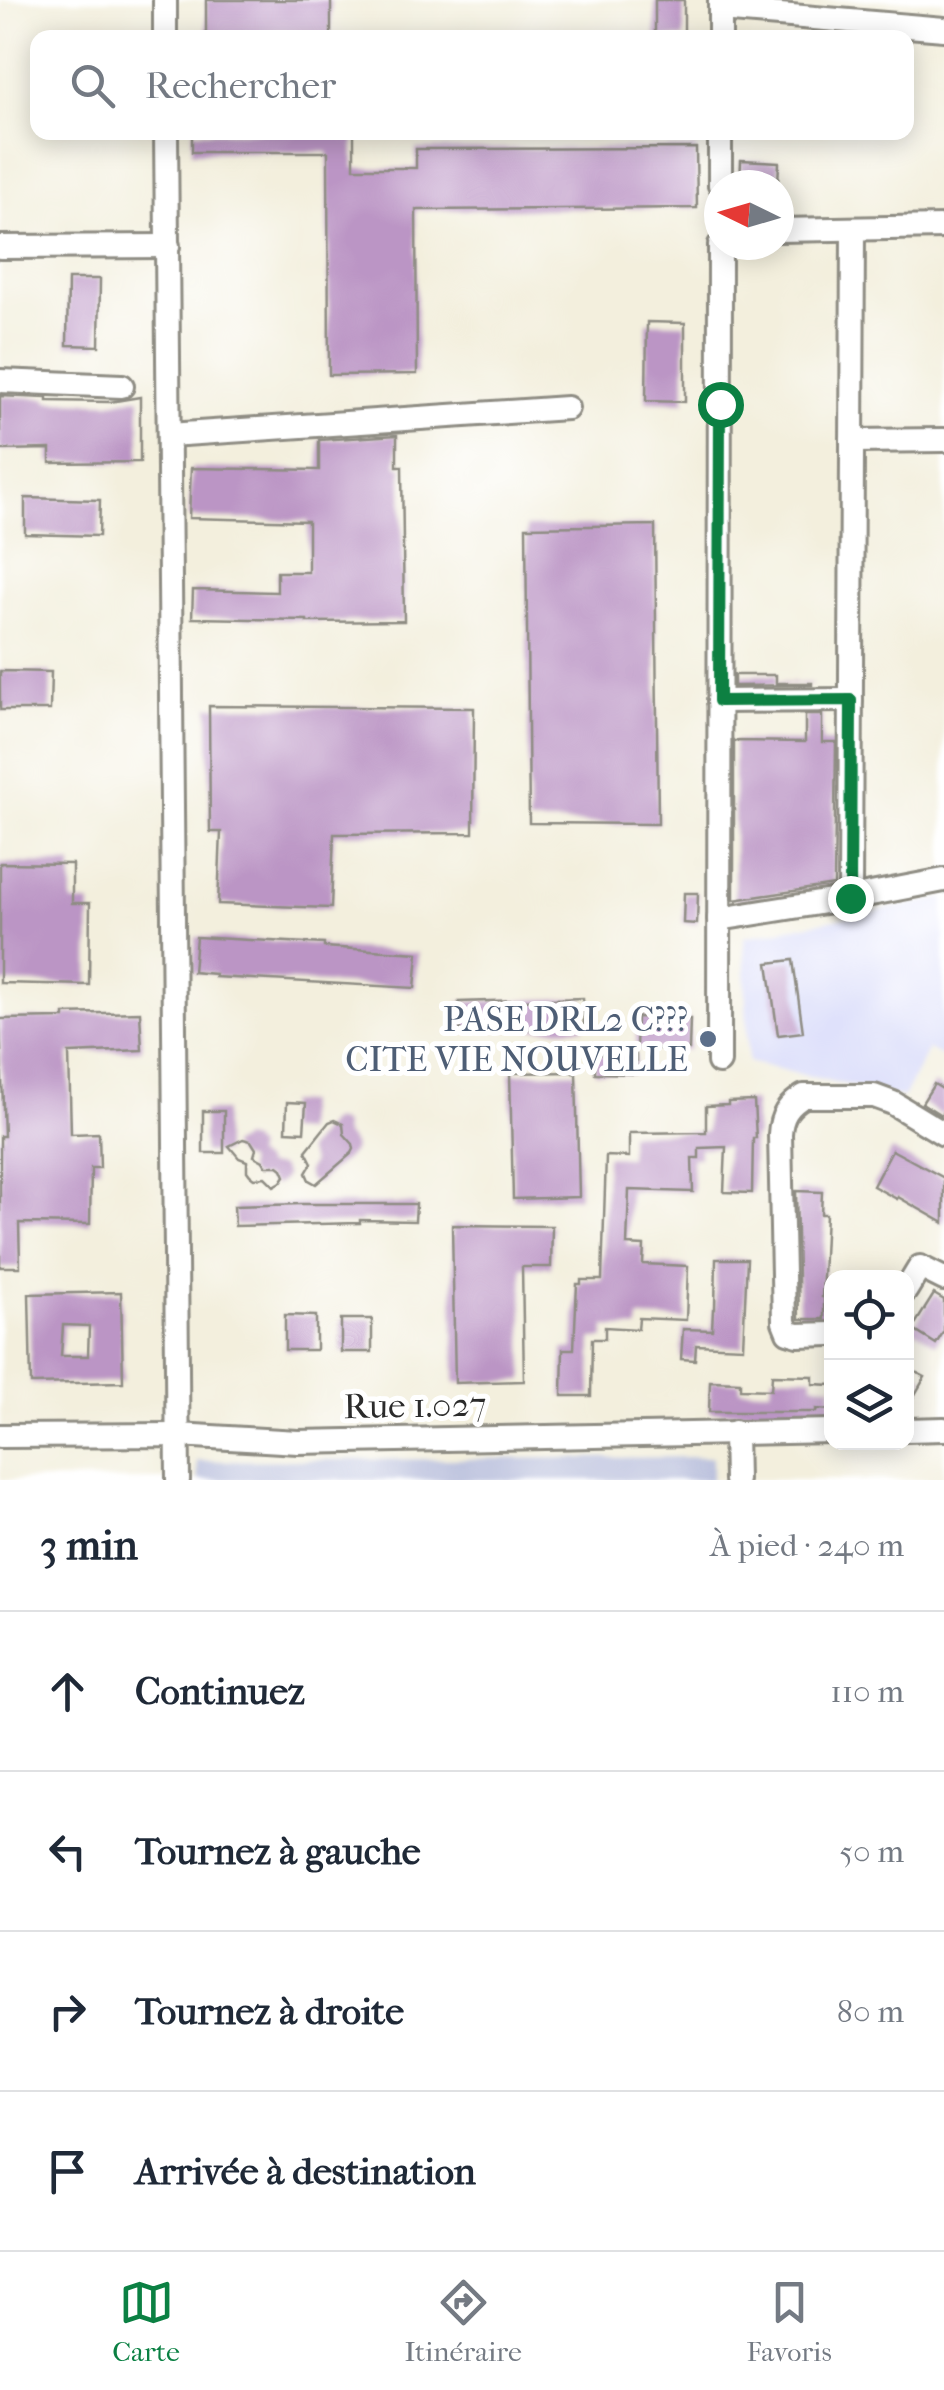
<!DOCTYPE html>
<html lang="fr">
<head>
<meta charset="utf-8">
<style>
  body { margin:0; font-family:"IM FELL French Canon",serif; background:#f2f2f3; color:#1f2937 }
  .controls { position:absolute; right:30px; bottom:30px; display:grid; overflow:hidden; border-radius:20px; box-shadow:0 5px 25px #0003 }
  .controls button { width:90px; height:90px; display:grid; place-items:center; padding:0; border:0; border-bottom:2px solid #e0e1e3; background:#fff; color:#1f2937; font:50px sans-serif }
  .compass { position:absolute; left:704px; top:170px; width:90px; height:90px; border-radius:50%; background:#fff; box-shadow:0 5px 25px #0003; rotate:275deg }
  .stop { position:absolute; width:30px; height:30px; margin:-22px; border:8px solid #0b8043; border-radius:50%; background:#fff }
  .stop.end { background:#0b8043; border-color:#fff; box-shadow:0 2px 10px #0008 }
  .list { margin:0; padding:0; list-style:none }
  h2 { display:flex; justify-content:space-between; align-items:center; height:130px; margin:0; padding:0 40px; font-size:42px }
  h2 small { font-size:32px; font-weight:400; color:#747a83 }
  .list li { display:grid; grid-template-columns:65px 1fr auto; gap:30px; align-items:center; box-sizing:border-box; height:160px; padding:0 40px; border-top:2px solid #e0e1e3 }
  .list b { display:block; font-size:38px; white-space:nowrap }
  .list em { font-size:32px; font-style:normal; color:#747a83 }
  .icon { flex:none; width:55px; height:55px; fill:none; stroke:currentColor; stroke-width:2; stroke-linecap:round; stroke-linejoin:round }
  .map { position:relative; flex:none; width:944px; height:1480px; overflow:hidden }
  .search { position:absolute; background:#fff; box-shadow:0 5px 25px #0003; left:30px; right:30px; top:30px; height:110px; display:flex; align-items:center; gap:25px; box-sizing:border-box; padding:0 35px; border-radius:20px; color:#747a83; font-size:38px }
  .sheet { height:770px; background:#fff }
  nav { display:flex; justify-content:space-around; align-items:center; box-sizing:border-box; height:140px; border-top:2px solid #e0e1e3; background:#fff; font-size:28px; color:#747a83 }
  nav a { display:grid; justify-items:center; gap:5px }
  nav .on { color:#0b8043 }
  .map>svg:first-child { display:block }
  .built { fill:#d5d8f9 }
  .industrial { fill:#bdc3de }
  .building { fill:#bb95c5; fill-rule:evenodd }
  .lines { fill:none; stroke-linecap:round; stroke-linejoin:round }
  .minor-casing { stroke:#8f8d84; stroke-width:28 }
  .minor { stroke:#fff; stroke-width:22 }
  .route { stroke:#0b8043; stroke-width:12 }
  .service-dot { fill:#5c6f8a; stroke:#fff; stroke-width:4 }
  .labels { text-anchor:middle; stroke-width:10; stroke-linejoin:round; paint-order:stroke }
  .service-label { font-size:35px; fill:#4e5e75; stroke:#fff; text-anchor:end }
  .street-label { font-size:35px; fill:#2b2b2b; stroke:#fff }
</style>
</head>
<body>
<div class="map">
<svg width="944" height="1480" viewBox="0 0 944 1480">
  <rect width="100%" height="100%" fill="#fff"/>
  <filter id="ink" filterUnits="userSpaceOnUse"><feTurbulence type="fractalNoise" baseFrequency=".01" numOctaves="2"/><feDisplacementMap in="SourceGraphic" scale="20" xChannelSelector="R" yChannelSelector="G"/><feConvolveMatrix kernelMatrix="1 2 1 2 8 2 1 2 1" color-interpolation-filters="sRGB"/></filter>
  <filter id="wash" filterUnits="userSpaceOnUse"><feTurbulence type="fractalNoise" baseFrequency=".0048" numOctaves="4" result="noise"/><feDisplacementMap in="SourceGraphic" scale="40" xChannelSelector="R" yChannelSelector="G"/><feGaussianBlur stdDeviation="2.25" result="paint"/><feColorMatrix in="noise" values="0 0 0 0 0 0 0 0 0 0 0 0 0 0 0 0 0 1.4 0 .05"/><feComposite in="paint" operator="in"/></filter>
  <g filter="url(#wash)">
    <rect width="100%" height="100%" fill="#f3efdd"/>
    <!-- built -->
    <path class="built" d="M 944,898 L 944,1057 L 928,1049 L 903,1098 L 748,1062 L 744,937 Z"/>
    <!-- industrial -->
    <path class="industrial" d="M 712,1457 L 712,1480 L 198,1480 L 197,1461 Z"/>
    <g id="blocks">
      <!-- building -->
      <g class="building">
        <rect x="206" y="0" width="125" height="38"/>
        <rect x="655" y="0" width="29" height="38"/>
        <path d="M 192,132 L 354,132 L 354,168 L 416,168 L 416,149 L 696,148 L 697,208 L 416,210 L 417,374 L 329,375 L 328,152 L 192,152 Z"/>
        <path d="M 741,160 L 779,162 L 778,185 L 740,185 Z"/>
        <path d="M 68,279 L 100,279 L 99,346 L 67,345 Z"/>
        <path d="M 647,322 L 685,323 L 685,402 L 646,401 Z"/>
        <path d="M 0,396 L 47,398 L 47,401 L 110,402 L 140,397 L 140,462 L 50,463 L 50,449 L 0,450 Z"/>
        <path d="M 397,435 L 397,466 L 402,466 L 404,621 L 307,622 L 307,620 L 192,618 L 193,590 L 277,592 L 277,572 L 308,572 L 308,521 L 189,518 L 191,468 L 319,470 L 319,440 Z"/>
        <path d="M 25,498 L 100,500 L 99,536 L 25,534 Z"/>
        <path d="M 655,525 L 658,824 L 529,823 L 526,527 Z"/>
        <path d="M 0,671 L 51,672 L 50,710 L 0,710 Z"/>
        <path d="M 734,675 L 776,675 L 776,683 L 812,683 L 812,685 L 734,686 Z"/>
        <path d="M 209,706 L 474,708 L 473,833 L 334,834 L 331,908 L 218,904 L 221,832 L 210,832 Z"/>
        <path d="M 805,715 L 822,715 L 822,742 L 836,742 L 834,885 L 734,900 L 734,741 L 805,742 Z"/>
        <path d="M 0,863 L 72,864 L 72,903 L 90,903 L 89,985 L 0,983 Z"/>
        <path d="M 684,893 L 698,893 L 697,924 L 683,923 Z"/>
        <path d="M 196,937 L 324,944 L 324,947 L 418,953 L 415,988 L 215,977 L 215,974 L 193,972 Z"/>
        <path d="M 793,960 L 803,1032 L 778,1035 L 768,963 Z"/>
        <path d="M 583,998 L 584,1028 L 460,1031 L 459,1002 Z"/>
        <path d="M 140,1012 L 142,1050 L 69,1053 L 71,1134 L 99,1133 L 100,1168 L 91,1168 L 90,1224 L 19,1223 L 20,1267 L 0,1267 L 0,1136 L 4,1136 L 0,1019 L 64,1018 L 64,1014 Z"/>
        <path d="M 637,1017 L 690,1019 L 689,1050 L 636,1048 Z"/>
        <path d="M 595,1054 L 636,1055 L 636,1074 L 595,1073 Z"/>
        <path d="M 576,1072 L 579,1197 L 513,1199 L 510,1073 Z"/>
        <path d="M 934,1084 L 944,1090 L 944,1110 L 941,1115 L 922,1103 Z"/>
        <path d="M 754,1101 L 756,1138 L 753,1138 L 752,1193 L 724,1192 L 726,1147 L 699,1148 L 699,1158 L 692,1158 L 693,1192 L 629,1190 L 627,1245 L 644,1246 L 643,1264 L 688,1266 L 686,1320 L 639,1318 L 638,1329 L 605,1327 L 605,1339 L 592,1339 L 591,1396 L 562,1396 L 563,1349 L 574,1349 L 577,1284 L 581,1284 L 581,1280 L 602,1280 L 606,1156 L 629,1157 L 629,1133 L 706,1132 L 706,1106 L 728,1105 L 728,1102 Z"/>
        <path d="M 287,1102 L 306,1103 L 304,1132 L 286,1131 Z"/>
        <rect x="203" y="1111" width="21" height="42"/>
        <path d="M 334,1120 L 343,1124 L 344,1134 L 353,1144 L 354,1149 L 352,1153 L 316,1184 L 309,1180 L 306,1173 L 312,1163 L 306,1151 L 329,1122 Z"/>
        <path d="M 243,1139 L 251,1141 L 256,1149 L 254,1156 L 263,1161 L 266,1166 L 278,1166 L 282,1169 L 285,1176 L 281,1182 L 274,1186 L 265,1177 L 254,1178 L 250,1175 L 247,1171 L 247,1161 L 239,1158 L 229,1146 Z"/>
        <path d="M 892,1150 L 944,1178 L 944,1223 L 898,1197 L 897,1199 L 873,1186 Z"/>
        <path d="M 796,1191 L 822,1192 L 821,1214 L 826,1214 L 822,1297 L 824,1297 L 824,1319 L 799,1319 Z"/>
        <path d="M 302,1204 L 416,1204 L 415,1221 L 360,1220 L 360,1223 L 235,1226 L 234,1206 Z"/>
        <path d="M 452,1225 L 552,1226 L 551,1267 L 522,1267 L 524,1381 L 455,1383 Z"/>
        <path d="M 716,1259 L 747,1259 L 743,1347 L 696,1345 L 695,1360 L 681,1359 L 683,1329 L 712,1330 L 713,1309 L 715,1309 Z"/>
        <path d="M 121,1292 L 123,1382 L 31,1384 L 29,1294 ZM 63,1325 L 89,1326 L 88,1356 L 61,1356 Z"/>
        <path d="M 934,1294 L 944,1300 L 944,1331 L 936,1344 L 912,1329 Z"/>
        <path d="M 285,1315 L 316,1316 L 316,1350 L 285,1350 Z"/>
        <rect x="341" y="1319" width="31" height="33"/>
        <path d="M 906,1367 L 925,1377 L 906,1410 Z"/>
        <path d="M 772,1375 L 813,1376 L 813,1384 L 832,1385 L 832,1410 L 816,1409 L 816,1412 L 709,1412 L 710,1381 L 740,1382 L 740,1389 L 771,1390 Z"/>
      </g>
    </g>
  </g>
  <g filter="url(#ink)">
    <use href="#blocks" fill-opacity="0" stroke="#8f8d84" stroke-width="2.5"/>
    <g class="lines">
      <!-- minor casing -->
      <g class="minor-casing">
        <g id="minor">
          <path d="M 165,0 L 165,38"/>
          <path d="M 720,10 L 944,29"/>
          <path d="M 720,38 L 720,0"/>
          <path d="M 166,132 L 178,1480"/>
          <path d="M 720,185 L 720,132"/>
          <path d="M 779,230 L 944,227"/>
          <path d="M 0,247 L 168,246"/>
          <path d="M 0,381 L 122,386"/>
          <path d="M 169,435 L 567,408"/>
          <path d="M 852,441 L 944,440"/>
          <path d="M 719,701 L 851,700"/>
          <path d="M 850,898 L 853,229"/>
          <path d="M 719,919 L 850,898 L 944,880"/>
          <path d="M 719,1062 L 720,245"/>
          <path d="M 906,1290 L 920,1267 L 944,1279"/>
          <path d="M 832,1334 L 798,1335 L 788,1332 L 784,1322 L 780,1134 C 781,1116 788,1105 804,1096 L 874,1096 L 893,1103 L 944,1134"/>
          <path d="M 906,1430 L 944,1429"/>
          <path d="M 735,1432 L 736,1480"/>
          <path d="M 0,1436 L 178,1435 L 298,1442 L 832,1431"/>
        </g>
      </g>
      <!-- minor -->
      <use href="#minor" class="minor"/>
    </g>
  </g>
  <g class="lines" filter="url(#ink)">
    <!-- route -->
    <path class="route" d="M 720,404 L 719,701 L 851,700 L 850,898"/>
  </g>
  <!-- markers -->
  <circle class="service-dot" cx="708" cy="1039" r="10"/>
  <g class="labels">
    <!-- service labels -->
    <g class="service-label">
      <text x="688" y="1031">PASE DRL2 C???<tspan x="688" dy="40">CITE VIE NOUVELLE</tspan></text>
    </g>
    <!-- street labels -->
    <g class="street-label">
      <text transform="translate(415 1405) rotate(-1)" y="12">Rue 1.027</text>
    </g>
  </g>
</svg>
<div class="controls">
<button><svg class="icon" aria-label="locate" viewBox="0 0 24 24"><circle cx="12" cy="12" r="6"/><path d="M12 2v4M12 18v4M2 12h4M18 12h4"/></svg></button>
<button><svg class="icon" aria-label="layers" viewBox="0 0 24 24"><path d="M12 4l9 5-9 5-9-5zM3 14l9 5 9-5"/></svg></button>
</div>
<svg class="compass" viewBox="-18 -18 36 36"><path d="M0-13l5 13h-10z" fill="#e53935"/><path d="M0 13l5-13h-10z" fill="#747a83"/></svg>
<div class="stop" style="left:720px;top:404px"></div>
<div class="stop end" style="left:850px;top:898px"></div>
<div class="search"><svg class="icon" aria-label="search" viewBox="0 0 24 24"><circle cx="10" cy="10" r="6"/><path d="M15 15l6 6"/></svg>Rechercher</div>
</div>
<section class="sheet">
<h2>3 min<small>À pied · 240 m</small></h2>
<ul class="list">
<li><svg class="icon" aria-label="ahead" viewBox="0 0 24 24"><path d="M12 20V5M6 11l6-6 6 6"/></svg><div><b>Continuez</b></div><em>110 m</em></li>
<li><svg class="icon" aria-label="left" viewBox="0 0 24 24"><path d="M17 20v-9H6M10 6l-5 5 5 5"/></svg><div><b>Tournez à gauche</b></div><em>50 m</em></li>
<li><svg class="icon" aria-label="right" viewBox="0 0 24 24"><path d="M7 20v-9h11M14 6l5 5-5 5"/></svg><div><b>Tournez à droite</b></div><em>80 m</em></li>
<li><svg class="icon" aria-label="arrive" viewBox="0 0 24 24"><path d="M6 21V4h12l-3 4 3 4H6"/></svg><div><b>Arrivée à destination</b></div></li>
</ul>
</section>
<nav>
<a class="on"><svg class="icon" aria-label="map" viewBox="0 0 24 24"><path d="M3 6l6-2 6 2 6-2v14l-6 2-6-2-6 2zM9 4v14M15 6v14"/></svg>Carte</a>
<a><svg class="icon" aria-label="directions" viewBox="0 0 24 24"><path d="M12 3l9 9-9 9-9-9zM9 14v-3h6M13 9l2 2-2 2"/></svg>Itinéraire</a>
<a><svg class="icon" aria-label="saved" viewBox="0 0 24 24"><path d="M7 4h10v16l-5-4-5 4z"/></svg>Favoris</a>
</nav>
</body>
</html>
